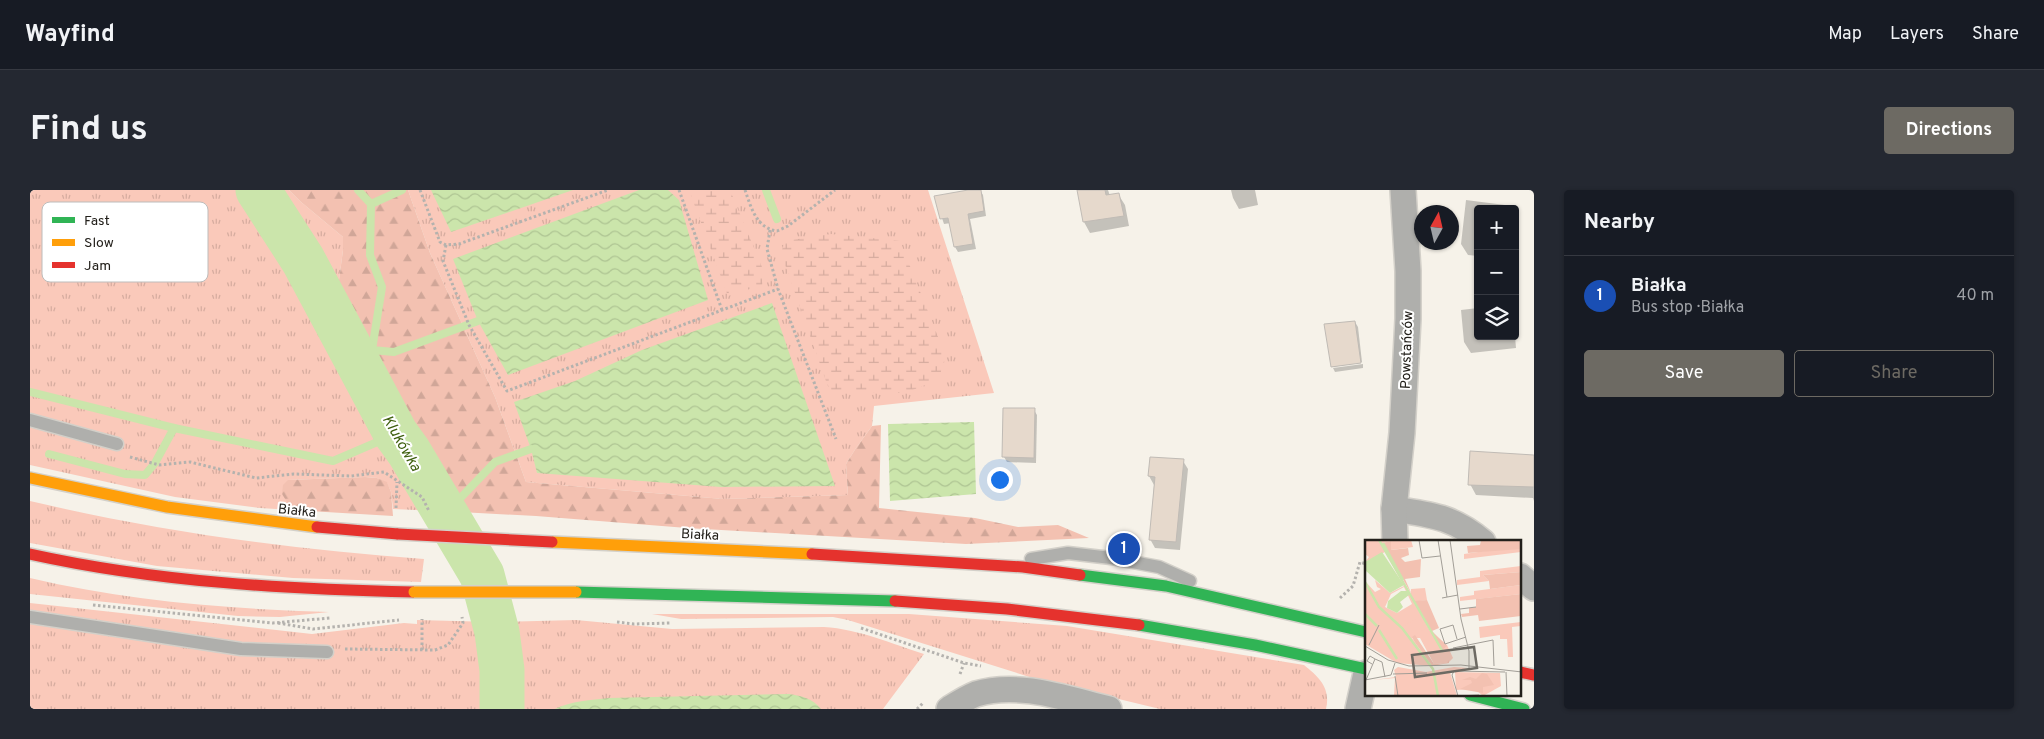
<!DOCTYPE html>
<html lang="en">
<head>
<meta charset="utf-8">
<style>
  body { margin:0; font-family:Overpass,sans-serif; background:#242831; color:#f1f3f6 }
  .controls { position:absolute; right:15px; top:15px; display:grid; overflow:hidden; border-radius:5px; box-shadow:0 1px 4px #0004 }
  .controls button { width:45px; height:45px; display:grid; place-items:center; padding:0; border:0; border-bottom:1px solid #363941; background:#171b24; color:#f1f3f6; font:25px sans-serif }
  .compass { position:absolute; left:1384px; top:15px; width:45px; height:45px; border-radius:50%; background:#171b24; box-shadow:0 1px 4px #0004; rotate:8deg }
  .you { position:absolute; left:969px; top:289px; width:18px; height:18px; margin:-12px; border:4px solid #fff; border-radius:50%; background:#1a73e8; box-shadow:0 0 0 8px #1a73e833 }
  .badge { display:grid; place-items:center; width:32px; height:32px; border-radius:50%; background:#6d6a63; color:#fff; font-size:16px; font-weight:700 }
  .pin { position:absolute; translate:-50% -50%; border:2px solid #fff; box-shadow:0 1px 5px #0006 }
  .list { margin:0; padding:0; list-style:none }
  h2 { display:flex; justify-content:space-between; align-items:center; height:65px; margin:0; padding:0 20px; font-size:21px }
  h2 small { font-size:16px; font-weight:400; color:#9ea1a6 }
  .list li { display:grid; grid-template-columns:32px 1fr auto; gap:15px; align-items:center; box-sizing:border-box; height:80px; padding:0 20px; border-top:1px solid #363941 }
  .list b { display:block; font-size:19px; white-space:nowrap }
  .list p { margin:0; font-size:16px; white-space:nowrap; color:#9ea1a6 }
  .list em { font-size:16px; font-style:normal; color:#9ea1a6 }
  .actions { display:flex; gap:10px; padding:15px 20px }
  .actions a { flex:1; padding:11px 0; border:1px solid #6d6a63; border-radius:5px; text-align:center; font-size:18px; color:#6d6a63 }
  .actions .main { background:#6d6a63; color:#fff }
  .icon { flex:none; width:28px; height:28px; fill:none; stroke:currentColor; stroke-width:2; stroke-linecap:round; stroke-linejoin:round }
  .map { position:relative; flex:none; width:1504px; height:519px; overflow:hidden; border-radius:5px }
  header { display:flex; align-items:center; gap:30px; box-sizing:border-box; height:70px; padding:0 25px; background:#171b24; border-bottom:1px solid #363941 }
  header strong { font-size:24px }
  nav { display:flex; gap:28px; margin-inline-start:auto; font-size:18px }
  .intro { display:flex; align-items:center; justify-content:space-between; box-sizing:border-box; height:120px; padding:0 30px }
  h1 { margin:0; font-size:35px }
  .button { padding:12px 22px; border-radius:5px; background:#6d6a63; color:#fff; font-size:18px; font-weight:700 }
  main { display:flex; gap:30px; padding:0 30px }
  aside { flex:1; background:#171b24; border-radius:5px; box-shadow:0 1px 4px #0004 }
  .map>svg:first-child { display:block }
  .grass { fill:url(#grass-tufts) }
  .forest { fill:url(#forest-firs) }
  .wetland { fill:url(#wetland-marsh) }
  .water { fill:url(#water-waves) }
  .shadow { fill:#0003 }
  .lines { fill:none; stroke-linecap:round; stroke-linejoin:round }
  .stream { stroke:#cbe5ab; stroke-width:8 }
  .river { stroke:#cbe5ab; stroke-width:45 }
  .building { fill:#e6d9cc; stroke:#c0bbb5 }
  .lane-casing { stroke:#d3d0c9; stroke-width:15 }
  .street-casing { stroke:#d3d0c9; stroke-width:28 }
  .fast-casing { stroke:#d3d0c9; stroke-width:14 }
  .slow-casing { stroke:#d3d0c9; stroke-width:14 }
  .jam-casing { stroke:#d3d0c9; stroke-width:14 }
  .path { stroke:#b4b2ae; stroke-width:3; stroke-dasharray:2.5 2.5; stroke-linecap:butt }
  .lane { stroke:#afafac; stroke-width:12 }
  .street { stroke:#afafac; stroke-width:25 }
  .fast { stroke:#30b455; stroke-width:11 }
  .slow { stroke:#ff9f0a; stroke-width:11 }
  .jam { stroke:#e5322d; stroke-width:11 }
  .slow-bridge-casing { stroke:#d3d0c9; stroke-width:14; stroke-linecap:butt }
  .jam-bridge-casing { stroke:#d3d0c9; stroke-width:14; stroke-linecap:butt }
  .slow-bridge { stroke:#ff9f0a; stroke-width:11 }
  .jam-bridge { stroke:#e5322d; stroke-width:11 }
  .labels { text-anchor:middle; stroke-width:4; stroke-linejoin:round; paint-order:stroke }
  .street-label { font-size:14px; fill:#23201b; stroke:#fff }
  .water-label { font-size:15px; font-style:italic; fill:#3e5f0e; stroke:#fff }
  .inset-river { fill:none; stroke:#cbe5ab; stroke-width:2.5 }
  .inset-road { fill:none; stroke:#a29e97; stroke-width:1 }
  .view { fill:#6d6a63; fill-opacity:0.15; stroke:#6d6a63; stroke-width:2.5 }
  .inset-edge { fill:none; stroke:#23201b; stroke-width:2.5 }
  .key { fill:#fff; stroke:#bdbcbb; stroke-width:1 }
  .key-label { font-size:14px; fill:#23201b }
</style>
</head>
<body>
<header>
<strong>Wayfind</strong>
<nav><a>Map</a><a>Layers</a><a>Share</a></nav>
</header>
<div class="intro"><h1>Find us</h1><a class="button">Directions</a></div>
<main>
<div class="map">
<svg width="1504" height="519" viewBox="0 0 1504 519">
  <defs>
    <pattern id="grass-tufts" width="24" height="20" patternUnits="userSpaceOnUse" patternTransform="scale(1.25)"><rect width="24" height="20" fill="#fac9ba"/><path d="M3 7l-1-3M5 7V3M7 7l1-3M15 17l-1-3M17 17v-4M19 17l1-3" fill="none" stroke="#d6ac9f"/></pattern>
    <pattern id="forest-firs" width="22" height="20" patternUnits="userSpaceOnUse" patternTransform="scale(1.25)"><rect width="22" height="20" fill="#f3c1b1"/><path d="M5 1l3.5 6h-7zM16 11l3.5 6h-7z" fill="#d0a698"/></pattern>
    <pattern id="wetland-marsh" width="20" height="14" patternUnits="userSpaceOnUse" patternTransform="scale(1.25)"><rect width="20" height="14" fill="#fac9ba"/><path d="M1 5h8M5 5V1M11 12h8M15 12V8" fill="none" stroke="#d6ac9f"/></pattern>
    <pattern id="water-waves" width="16" height="10" patternUnits="userSpaceOnUse" patternTransform="scale(1.25)"><rect width="16" height="10" fill="#cbe5ab"/><path d="M0 5q4-4 8 0t8 0" fill="none" stroke="#aec493"/></pattern>
  </defs>
  <rect width="100%" height="100%" fill="#f6f2e9"/>
  <!-- grass -->
  <g class="grass">
    <path d="M 0,0 L 259,0 L 271,12 L 313,47 L 313,60 L 309,90 L 309,110 L 352,204 L 430,322 L 363,319 L 361,302 L 357,293 L 347,288 L 335,287 L 258,290 L 257,309 L 262,320 L 230,318 L 145,307 L 0,275 Z"/>
    <path d="M 378,0 L 898,0 L 964,203 L 844,216 L 842,236 L 826,258 L 816,274 L 818,305 L 693,309 L 496,292 L 465,207 L 400,63 Z"/>
    <path d="M 0,311 C 131,342 259,359 394,369 L 391,392 L 263,388 L 127,376 L 0,353 Z"/>
    <path d="M 0,388 C 98,411 199,419 299,422 L 250,427 L 208,426 L 0,404 Z"/>
    <path d="M 0,413 L 282,444 L 374,433 L 387,434 L 387,430 L 464,432 L 546,430 L 642,439 L 794,437 C 829,439 862,454 894,464 L 853,519 L 0,519 Z"/>
    <path d="M 622,424 L 879,424 L 1037,436 L 1274,475 C 1289,487 1301,498 1296,519 L 1130,519 L 1006,489 L 818,430 L 803,427 L 651,429 Z"/>
  </g>
  <!-- forest -->
  <g class="forest">
    <path d="M 259,0 L 378,0 L 400,63 L 465,207 L 496,292 L 693,309 L 818,305 L 816,274 L 826,258 L 842,236 L 851,235 L 849,318 L 945,328 L 988,337 L 1028,335 L 1059,348 L 936,354 L 657,338 L 506,326 L 430,322 L 352,204 L 309,110 L 309,90 L 313,60 L 313,47 L 271,12 Z"/>
    <path d="M 335,287 L 347,288 L 357,292 L 361,302 L 363,326 L 262,320 L 252,304 L 253,295 L 258,290 Z"/>
  </g>
  <!-- wetland -->
  <g class="wetland">
    <path d="M 659,0 L 700,0 L 734,82 L 732,95 L 698,106 Z"/>
    <path d="M 801,44 L 870,51 L 916,167 L 908,190 L 875,203 L 802,201 L 797,194 L 751,63 L 755,51 Z"/>
  </g>
  <!-- water -->
  <g class="water">
    <path d="M 401,0 L 543,0 L 421,42 Z"/>
    <path d="M 609,0 L 638,0 L 649,10 L 678,110 L 478,185 L 448,131 L 423,69 Z"/>
    <path d="M 742,113 L 805,296 L 691,297 L 507,283 L 501,259 L 484,212 L 545,191 L 612,160 Z"/>
    <path d="M 944,232 L 946,304 L 860,311 L 858,234 Z"/>
    <path d="M 759,504 C 772,506 782,508 791,519 L 525,519 C 541,511 561,510 579,508 Z"/>
  </g>
  <!-- shadow -->
  <g class="shadow">
    <path d="M 945,0 L 950,0 L 953,5 L 956,26 L 940,29 L 946,59 L 928,62 L 925,57 L 921,33 L 914,34 L 905,7 Z"/>
    <path d="M 1049,0 L 1078,0 L 1080,6 L 1088,4 L 1095,15 L 1099,36 L 1060,43 L 1054,32 Z"/>
    <path d="M 1201,0 L 1225,0 L 1228,15 L 1209,19 L 1203,8 Z"/>
    <path d="M 1436,10 L 1475,15 L 1477,19 L 1448,19 L 1448,66 L 1438,65 L 1431,54 Z"/>
    <path d="M 1448,118 L 1448,146 L 1485,146 L 1486,158 L 1441,163 L 1434,152 L 1431,120 Z"/>
    <path d="M 1325,132 L 1328,137 L 1332,172 L 1302,177 L 1296,135 Z"/>
    <path d="M 1333,174 L 1333,178 L 1305,182 L 1303,178 Z"/>
    <path d="M 1004,220 L 1007,225 L 1006,273 L 977,272 L 974,267 Z"/>
    <path d="M 1504,266 L 1504,311 L 1503,308 L 1446,305 L 1440,294 Z"/>
    <path d="M 1153,271 L 1158,279 L 1150,360 L 1125,358 L 1120,349 L 1124,295 L 1119,286 Z"/>
  </g>
  <g class="lines">
    <!-- stream -->
    <g class="stream">
      <path d="M 736,0 L 747,29"/>
      <path d="M 341,14 L 372,0"/>
      <path d="M 342,160 L 364,162 L 448,131"/>
      <path d="M 327,173 L 342,160 L 352,97 L 340,65 L 341,14 L 328,0"/>
      <path d="M 0,202 L 144,238 L 303,271 L 366,244"/>
      <path d="M 19,264 L 95,284 L 115,285 L 125,273 L 144,238"/>
      <path d="M 415,324 L 465,272 L 501,259"/>
    </g>
    <!-- river -->
    <path class="river" d="M 228,0 L 273,70 L 366,244 L 379,262 L 452,385 L 467,442 L 472,480 L 472,519"/>
  </g>
  <!-- building -->
  <g class="building">
    <path d="M 938,0 L 951,0 L 954,21 L 938,24 L 943,54 L 924,57 L 918,28 L 910,29 L 904,6 Z"/>
    <path d="M 1047,0 L 1075,0 L 1076,5 L 1089,3 L 1094,26 L 1053,32 Z"/>
    <path d="M 1325,131 L 1331,173 L 1301,177 L 1294,134 Z"/>
    <path d="M 973,218 L 1005,218 L 1004,268 L 972,267 Z"/>
    <path d="M 1440,261 L 1504,265 L 1504,297 L 1438,295 Z"/>
    <path d="M 1120,267 L 1154,269 L 1146,352 L 1119,350 L 1125,287 L 1118,286 Z"/>
  </g>
  <g class="lines">
    <!-- lane casing -->
    <g class="lane-casing">
      <g id="lane">
        <path d="M 0,230 L 87,254"/>
        <path d="M 1001,369 L 1038,363 L 1081,368 L 1129,377 L 1160,391"/>
        <path d="M 0,427 L 211,459 L 297,462"/>
      </g>
    </g>
    <!-- street casing -->
    <g class="street-casing">
      <g id="street">
        <path d="M 1364,319 C 1401,325 1422,326 1453,352"/>
        <path d="M 1365,352 L 1364,319 L 1372,243 L 1378,129 L 1378,81 L 1373,0"/>
        <path d="M 1490,386 L 1504,398"/>
        <path d="M 919,519 C 927,514 936,508 946,504 C 989,491 1037,509 1079,519"/>
        <path d="M 1328,519 L 1336,483"/>
      </g>
    </g>
    <!-- fast casing -->
    <g class="fast-casing">
      <g id="fast">
        <path d="M 1050,385 L 1136,396 L 1336,442"/>
        <path d="M 546,402 L 865,411"/>
        <path d="M 1109,435 L 1225,455 L 1336,479"/>
        <path d="M 1440,505 L 1494,519"/>
      </g>
    </g>
    <!-- slow casing -->
    <g class="slow-casing">
      <g id="slow">
        <path d="M 0,288 L 137,317 L 287,337"/>
        <path d="M 522,352 L 782,364"/>
      </g>
    </g>
    <!-- jam casing -->
    <g class="jam-casing">
      <g id="jam">
        <path d="M 287,337 L 368,344"/>
        <path d="M 0,364 C 127,392 254,399 384,402"/>
        <path d="M 782,364 L 993,377 L 1050,385"/>
        <path d="M 865,411 L 977,419 L 1109,435"/>
        <path d="M 1490,482 L 1504,485"/>
      </g>
    </g>
    <!-- path -->
    <g class="path">
      <path d="M 390,0 L 410,52 L 416,55 L 429,54 L 578,0"/>
      <path d="M 649,0 L 692,120"/>
      <path d="M 715,0 C 721,17 726,38 747,41 L 758,36 L 805,0"/>
      <path d="M 740,40 L 737,59 L 748,99 L 806,249"/>
      <path d="M 416,55 L 413,71 L 439,135 L 477,201 L 748,99"/>
      <path d="M 100,267 L 129,275 L 160,272 L 226,288 L 264,284 L 321,286 L 354,282 L 392,307 L 399,321"/>
      <path d="M 366,318 L 367,292"/>
      <path d="M 1310,408 L 1323,396 L 1330,372 L 1336,374"/>
      <path d="M 63,415 L 243,433 L 300,428"/>
      <path d="M 587,432 L 604,434 L 641,433"/>
      <path d="M 248,433 L 283,439 L 369,430"/>
      <path d="M 831,438 L 934,473 L 951,476"/>
      <path d="M 315,459 L 405,460 L 418,455 L 433,433 L 432,427"/>
      <path d="M 392,460 L 392,429"/>
      <path d="M 930,484 L 934,473"/>
      <path d="M 887,519 L 894,512"/>
    </g>
    <!-- lane -->
    <use href="#lane" class="lane"/>
    <!-- street -->
    <use href="#street" class="street"/>
    <!-- fast -->
    <use href="#fast" class="fast"/>
    <!-- slow -->
    <use href="#slow" class="slow"/>
    <!-- jam -->
    <use href="#jam" class="jam"/>
    <!-- slow-bridge casing -->
    <g class="slow-bridge-casing">
      <path id="slow-bridge" d="M 384,402 L 546,402"/>
    </g>
    <!-- jam-bridge casing -->
    <g class="jam-bridge-casing">
      <path id="jam-bridge" d="M 368,344 L 522,352"/>
    </g>
    <!-- slow-bridge -->
    <use href="#slow-bridge" class="slow-bridge"/>
    <!-- jam-bridge -->
    <use href="#jam-bridge" class="jam-bridge"/>
  </g>
  <g class="labels">
    <!-- street labels -->
    <g class="street-label">
      <text transform="translate(1376 160) rotate(-88)" y="5">Powstańców</text>
      <text transform="translate(267 320) rotate(6)" y="5">Białka</text>
      <text transform="translate(670 344) rotate(3)" y="5">Białka</text>
    </g>
    <!-- water labels -->
    <g class="water-label">
      <text transform="translate(372 253) rotate(60)" y="5">Klukówka</text>
    </g>
  </g>
  <!-- overview -->
  <g transform="translate(1335 350)">
    <rect width="156" height="156" fill="#f6f2e9"/>
    <path d="M 0,0 L 46,0 L 48,7 L 26,10 L 26,1 L 17,3 L 46,55 L 46,49 L 60,48 L 62,60 L 49,62 L 65,91 L 82,105 L 88,118 L 83,123 L 69,124 L 55,98 L 47,98 L 67,126 L 32,123 L 0,104 L 0,41 L 10,52 L 16,49 L 12,47 L 10,40 L 25,53 L 39,46 L 20,12 L 0,22 L 4,17 L 0,14 ZM 39,47 L 47,64 L 32,73 L 20,67 L 26,54 ZM 149,7 L 156,9 L 156,12 L 99,19 L 99,14 ZM 156,26 L 156,32 L 118,35 L 124,41 L 92,45 L 92,40 L 115,37 L 115,31 ZM 156,45 L 156,54 L 95,61 L 95,57 L 109,55 L 109,51 ZM 156,82 L 156,86 L 147,87 L 148,117 L 143,117 L 142,99 L 135,99 L 135,95 L 115,98 L 114,87 ZM 33,127 L 61,132 L 89,127 L 103,128 L 85,132 L 92,156 L 29,156 L 30,138 L 8,140 L 31,137 L 29,130 ZM 90,132 L 135,133 L 136,146 L 118,156 L 110,149 L 91,150 Z" fill="#fac9ba" fill-rule="evenodd"/>
    <path d="M 116,0 L 156,0 L 156,9 L 103,13 L 102,6 L 115,5 ZM 26,1 L 26,10 L 43,8 L 44,15 L 36,18 L 40,22 L 56,19 L 55,37 L 40,39 L 47,55 L 17,3 ZM 156,32 L 156,45 L 125,49 L 124,41 L 118,35 ZM 156,54 L 156,76 L 114,81 L 113,75 L 97,77 L 96,74 L 104,73 L 104,68 L 111,67 L 111,59 ZM 62,60 L 74,88 L 67,91 L 82,106 L 77,110 L 49,61 ZM 50,95 L 69,124 L 82,123 L 84,120 L 84,123 L 67,126 L 49,101 L 47,97 ZM 117,133 L 122,134 L 129,145 L 118,147 L 118,153 L 95,149 L 107,143 L 106,140 L 97,140 L 105,137 L 111,139 Z" fill="#f3c1b1"/>
    <path d="M-1 8a8 8 0 1 1 16 0a8 8 0 1 1-16 0ZM 48,66 L 54,76 L 38,86 L 29,77 ZM 54,77 L 61,89 L 46,96 L 39,86 Z" fill="#fac9ba"/>
    <path d="M 17,12 L 39,45 L 25,53 L 0,30 L 0,22 ZM 36,51 L 43,51 L 44,55 L 35,62 L 38,67 L 32,73 L 22,68 L 23,61 Z" fill="#cbe5ab"/>
    <path class="inset-river" d="M 14,0 L 78,112M 18,3 L 38,40M 0,42 L 14,67 L 37,88 L 68,129 L 73,156M 0,74 L 12,86M 14,90 L 32,119"/>
    <path class="inset-road" d="M 54,0 L 57,18 L 75,16M 73,0 L 82,57M 85,0 L 96,79 L 104,111 L 104,130M 77,58 L 93,55M 95,69 L 111,67M 92,99 L 88,85 L 75,89 L 80,104 L 101,97M 4,105 L 14,85M 0,106 L 23,120 L 44,126 L 96,125 L 157,132M 88,108 L 128,100 L 129,126M 7,124 L 2,121 L 5,116 L 10,119M 141,132 L 142,156M 28,134 L 62,133M 30,136 L 33,156M 0,140 L 26,135 L 30,123M 1,140 L 10,119 L 17,122 L 20,137M 93,156 L 87,135 L 89,131 L 140,132M 93,156 L 114,155"/>
    <path class="view" d="M 109,107 L 112,128 L 50,137 L 47,115 Z"/>
    <rect width="156" height="156" class="inset-edge"/>
  </g>
  <!-- legend -->
  <rect x="12" y="12" width="166" height="80" rx="8" class="key"/>
  <rect x="22" y="27" width="23" height="6" fill="#30b455"/>
  <rect x="22" y="49" width="23" height="7" fill="#ff9f0a"/>
  <rect x="22" y="72" width="23" height="6" fill="#e5322d"/>
  <g class="key-label">
    <text x="54" y="35">Fast</text>
    <text x="54" y="57">Slow</text>
    <text x="54" y="80">Jam</text>
  </g>
</svg>
<div class="controls">
<button>+</button>
<button>−</button>
<button><svg class="icon" aria-label="layers" viewBox="0 0 24 24"><path d="M12 4l9 5-9 5-9-5zM3 14l9 5 9-5"/></svg></button>
</div>
<svg class="compass" viewBox="-18 -18 36 36"><path d="M0-13l5 13h-10z" fill="#e53935"/><path d="M0 13l5-13h-10z" fill="#9ea1a6"/></svg>
<div class="you"></div>
<div class="pin badge" style="left:1094px;top:359px;background:#1a4fb4">1</div>
</div>
<aside>
<h2>Nearby<small></small></h2>
<ul class="list">
<li><span class="badge" style="background:#1a4fb4">1</span><div><b>Białka</b><p>Bus stop · Białka</p></div><em>40 m</em></li>
</ul>
<div class="actions"><a class="main">Save</a><a>Share</a></div>
</aside>
</main>
</body>
</html>
